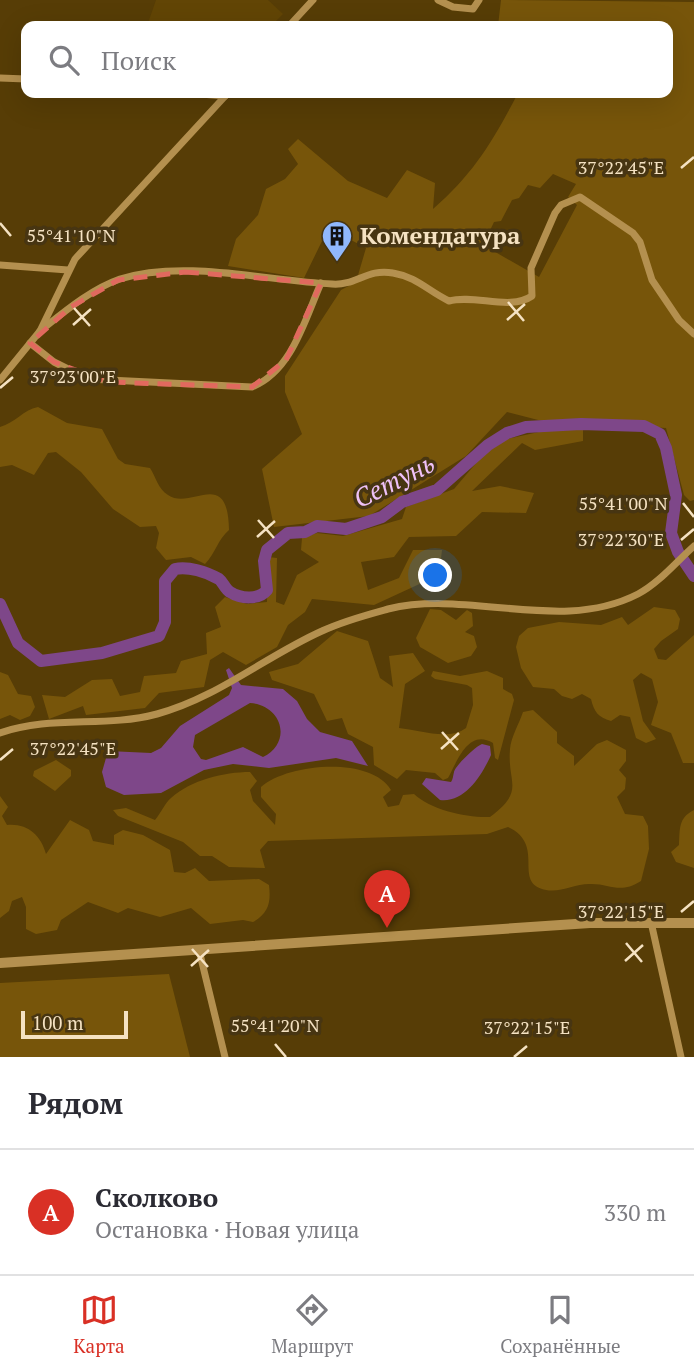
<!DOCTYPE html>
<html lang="ru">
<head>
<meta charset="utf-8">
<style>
  body { margin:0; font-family:"PT Serif",serif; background:#f2f2f3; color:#2b2b33 }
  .scale { position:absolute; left:21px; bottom:18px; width:107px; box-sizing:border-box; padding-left:7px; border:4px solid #f5e2c2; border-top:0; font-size:19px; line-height:24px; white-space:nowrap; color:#f5e2c2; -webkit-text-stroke:5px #473512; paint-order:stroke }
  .you { position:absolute; left:436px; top:576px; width:24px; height:24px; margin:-18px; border:5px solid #fff; border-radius:50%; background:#1a73e8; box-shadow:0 0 0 10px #1a73e833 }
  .badge { display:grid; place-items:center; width:46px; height:46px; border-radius:50%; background:#d93025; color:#fff; font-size:23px; font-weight:700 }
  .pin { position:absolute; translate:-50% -58px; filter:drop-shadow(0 2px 4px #0008) }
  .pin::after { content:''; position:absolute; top:37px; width:24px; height:21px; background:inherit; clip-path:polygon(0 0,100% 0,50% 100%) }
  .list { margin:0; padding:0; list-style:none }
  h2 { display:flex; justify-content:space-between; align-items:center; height:91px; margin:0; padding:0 28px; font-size:30px }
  h2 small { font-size:23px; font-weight:400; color:#7c7c81 }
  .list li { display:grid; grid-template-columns:46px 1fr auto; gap:21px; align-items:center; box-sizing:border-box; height:126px; padding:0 28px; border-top:2px solid #e1e1e2 }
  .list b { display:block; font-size:26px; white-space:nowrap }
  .list p { margin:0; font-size:23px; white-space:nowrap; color:#7c7c81 }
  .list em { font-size:23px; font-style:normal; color:#7c7c81 }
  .icon { flex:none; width:38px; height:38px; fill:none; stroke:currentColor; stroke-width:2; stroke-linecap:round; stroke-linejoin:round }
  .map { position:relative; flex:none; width:694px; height:1057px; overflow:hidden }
  .search { position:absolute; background:#fff; box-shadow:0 7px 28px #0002; left:21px; right:21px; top:21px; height:77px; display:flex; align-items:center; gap:18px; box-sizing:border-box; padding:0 24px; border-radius:14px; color:#7c7c81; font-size:26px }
  .sheet { height:217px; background:#fff }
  nav { display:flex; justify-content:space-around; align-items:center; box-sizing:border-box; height:98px; border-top:2px solid #e1e1e2; background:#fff; font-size:19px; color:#7c7c81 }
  nav a { display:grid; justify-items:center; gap:4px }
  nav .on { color:#d93025 }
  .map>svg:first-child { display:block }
  .built { fill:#624505 }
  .green { fill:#77550a; fill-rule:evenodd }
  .water { fill:#7e4789; fill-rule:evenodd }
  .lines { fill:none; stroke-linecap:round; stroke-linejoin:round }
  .river { stroke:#7e4789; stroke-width:12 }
  .street { stroke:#b4904f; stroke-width:7 }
  .secondary { stroke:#b4904f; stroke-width:10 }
  .marked { fill:none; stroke:#e1695e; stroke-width:5; stroke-dasharray:14 9; stroke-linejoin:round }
  .ticks { fill:none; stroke:#f5e2c2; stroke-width:2.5 }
  .labels { text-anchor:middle; stroke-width:7; stroke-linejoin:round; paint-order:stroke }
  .poi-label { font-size:24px; font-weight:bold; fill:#f5e2c2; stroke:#473512; text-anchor:start }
  .water-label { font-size:26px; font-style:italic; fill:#efc1f8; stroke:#473512 }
  .ticks-label { font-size:18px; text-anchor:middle; fill:#f5e2c2; stroke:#473512; stroke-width:7; stroke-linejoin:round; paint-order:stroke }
</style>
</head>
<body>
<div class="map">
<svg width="694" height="1057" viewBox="0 0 694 1057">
  <rect width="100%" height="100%" fill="#573d06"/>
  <!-- built -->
  <path class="built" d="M 156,0 L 268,0 L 283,14 L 271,26 L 147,26 Z"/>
  <!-- green -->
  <g class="green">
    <path d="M 501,0 L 694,2 L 694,500 L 690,501 L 684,495 L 666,428 L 542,421 L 507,412 L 466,456 L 369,516 L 274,527 L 262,469 L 302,434 L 285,392 L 285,376 L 341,290 L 356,282 L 366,248 L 336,232 L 323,239 L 304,278 L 228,266 L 236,239 L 258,215 L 266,189 L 285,179 L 298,164 L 288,149 L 298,139 L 348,181 L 387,198 L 407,170 L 435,183 L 433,209 C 474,173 493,141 518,93 L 668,93 L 668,26 L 498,26 ZM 553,174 L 576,184 L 568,197 L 577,205 L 539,277 L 483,245 L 494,222 L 501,221 L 512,200 L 519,198 L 528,185 L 540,188 Z"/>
    <path d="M 38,407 L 67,423 L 102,429 L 118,459 L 125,464 L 150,468 C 156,477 158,489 168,495 C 191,511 228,466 229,530 C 218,539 215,554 205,564 L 191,557 L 166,560 L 156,548 L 159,533 L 156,526 L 140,527 L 113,509 L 81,472 L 56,452 L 48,453 L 34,475 L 12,465 L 0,467 L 0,427 C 15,423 23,410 38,407 Z"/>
    <path d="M 548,430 L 583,430 L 583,441 L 535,450 L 522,443 L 472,491 L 500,486 L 534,493 L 526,513 L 482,512 L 456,536 L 409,537 L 394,557 L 361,562 L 368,590 L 399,578 L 413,550 L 442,550 L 439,575 L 374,605 L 312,599 L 305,612 L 288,625 L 277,647 L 246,665 L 223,652 L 210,660 L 204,687 L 159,693 L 145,708 L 86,715 L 83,706 L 49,719 L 42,695 L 65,697 L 92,680 L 112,679 L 120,696 L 140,692 L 144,676 L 176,673 L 181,661 L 207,654 L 206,633 L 221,627 L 215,607 L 225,597 L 247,604 L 267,602 L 268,557 L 277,558 L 276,602 L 284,605 L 297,575 L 319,562 L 301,550 L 302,538 L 317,533 L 343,536 L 402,519 L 406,507 L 454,489 L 483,455 L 507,439 Z"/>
    <path d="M 654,607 L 675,610 L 680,619 L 678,629 L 661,641 L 654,649 L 658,659 L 666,660 L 694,635 L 694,763 L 683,763 L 671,733 L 651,725 L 658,702 L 652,679 L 641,673 L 633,680 L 643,721 L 656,739 L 646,743 L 636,738 L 630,717 L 620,715 L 611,721 C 598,717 594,712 591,699 L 582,694 L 572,699 L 562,696 L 554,689 L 533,687 L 521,668 L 516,647 L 519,636 L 528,628 L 559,622 L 601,625 L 622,617 L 628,625 Z"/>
    <path d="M 430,609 L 441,610 L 456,620 L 467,610 L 472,613 L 473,626 L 465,632 L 474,636 L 477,647 L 471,656 L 448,663 L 420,647 L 416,638 Z"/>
    <path d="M 337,631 L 368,641 L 380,678 L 393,687 L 389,656 L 413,653 L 425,671 L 405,684 L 399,728 C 419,730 449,741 466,728 L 473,705 L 472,688 L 467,685 L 435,679 L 431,676 L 433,671 L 460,676 L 487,671 L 503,678 L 503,689 L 512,694 L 514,700 L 498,760 L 495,758 L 493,743 C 468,728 457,762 448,778 L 443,780 L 435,773 L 406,770 L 397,779 L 374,765 L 373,747 L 348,734 L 342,718 L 327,721 L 314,694 L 272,680 L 269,672 L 298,664 Z"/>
    <path d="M 0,672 L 8,675 L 18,694 L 31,696 L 35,707 L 30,716 L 20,720 L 10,715 L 0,719 Z"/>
    <path d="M 533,710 L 557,732 L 557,743 L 574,756 L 574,766 L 597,744 L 607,740 L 626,750 L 626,761 L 619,770 L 626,778 L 625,789 L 617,797 L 625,814 L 643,816 L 648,826 L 649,849 L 641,881 C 619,895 610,883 589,884 C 575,884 560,893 546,890 C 511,883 547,845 508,827 L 487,834 L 268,841 L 260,850 L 265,868 L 229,867 L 212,856 L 200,856 L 183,842 L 118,816 L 113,810 L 126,808 L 155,820 C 161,813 165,803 171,798 C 191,780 224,772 250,772 L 257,781 L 250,790 L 253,801 L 275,825 L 276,814 L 261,797 L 261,787 C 288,763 371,756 391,790 L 383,797 L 388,807 L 399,805 L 403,795 L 414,794 C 431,810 467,818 490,817 C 526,790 507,784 510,749 C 511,737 519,724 523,712 Z"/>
    <path d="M 56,760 L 71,770 L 71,776 L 55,791 L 33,776 L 34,771 Z"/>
    <path d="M 0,796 L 8,807 L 2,816 L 7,825 C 27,823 41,835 46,854 L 70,820 L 89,830 L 93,841 L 114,845 L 114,835 L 123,830 L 143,835 L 170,850 L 174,872 L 185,873 L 195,868 L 209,881 L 259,879 L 269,885 C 271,902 269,913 253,922 L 243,920 L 210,924 L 191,908 L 160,917 L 128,908 L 118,913 L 88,902 L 61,920 L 57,930 L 36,934 L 26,929 L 26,907 L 22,897 L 12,901 L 9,911 L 0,918 Z"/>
    <path d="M 694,810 L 694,868 L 676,862 L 671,852 L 679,845 C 680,829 678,818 694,810 Z"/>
    <path d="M 169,974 L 190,1057 L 0,1057 L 0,983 Z"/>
  </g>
  <!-- water -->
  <g class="water">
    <path d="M 229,668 L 241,685 L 283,689 L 297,701 L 307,719 L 320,732 L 352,741 L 368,766 L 336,758 L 269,768 L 233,764 L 204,770 L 161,793 L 124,795 L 106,787 L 102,772 L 108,751 L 151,753 L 161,748 L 180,726 L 229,695 L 232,688 L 226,670 ZM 250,703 C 282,705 293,742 263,757 L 243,747 L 206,760 L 201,759 L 193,747 L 195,735 Z"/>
    <path d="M 482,744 L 490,746 L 491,755 C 482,775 465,803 440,800 L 422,784 L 426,778 L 451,782 C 453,779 453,776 454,772 C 455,766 476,746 482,744 Z"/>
  </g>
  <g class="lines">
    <!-- river -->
    <path class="river" d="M 0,604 L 18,643 L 41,661 L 102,653 L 159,636 L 165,622 L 165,581 L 175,569 C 188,566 207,572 219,579 C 223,582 225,589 230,592 C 241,599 259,600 267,590 L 264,561 L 267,550 L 288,533 L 305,532 L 317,526 L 346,529 L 382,517 L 402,502 L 437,490 L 488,445 L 507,433 L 526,427 L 581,424 L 644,426 L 660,434 L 666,448 L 676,495 L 671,533 L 678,552 L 694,576"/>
    <!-- street -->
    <g class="street">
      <path d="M 438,0 L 453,7 L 473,9 L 479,0"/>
      <path d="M 289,26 L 313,0"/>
      <path d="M 0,78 L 26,79"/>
      <path d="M 189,93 L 225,96"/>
      <path d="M 0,265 L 68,270"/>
      <path d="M 40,331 C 64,312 91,289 120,279 C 184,259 267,281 332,284 C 356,286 367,268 393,273 C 417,277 428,291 449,301 C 475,294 510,311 532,296 L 531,268 L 555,213 L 561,205 L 580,197 L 633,233 L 640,242 L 652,280 L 679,320 L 694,334"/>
      <path d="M 30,343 L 54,362 L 88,379 L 252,387 C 292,371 305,319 321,283"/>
      <path d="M 0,380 L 40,331 L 75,259 L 228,93"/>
      <path d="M 0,733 C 51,715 105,728 157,714 C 217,698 266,656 322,631 C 343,621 366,615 388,609 C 470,589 560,634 638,594 C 659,583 677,561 694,546"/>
      <path d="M 651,922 L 681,1057"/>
      <path d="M 199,950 L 225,1057"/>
    </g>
    <!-- secondary -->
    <path class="secondary" d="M 0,963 L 590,923 L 694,923"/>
  </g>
  <!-- marked area -->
  <path class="marked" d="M 185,272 L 321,283 L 286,360 L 252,387 L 108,382 L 54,362 L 30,343 L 71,307 L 118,280 Z"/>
  <!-- ticks -->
  <path class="ticks" d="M 681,168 L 694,157M 0,223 L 11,236M 508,302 L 524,321M 74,308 L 90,326M 507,320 L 525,304M 73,325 L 91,309M 0,388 L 13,377M 683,503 L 694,517M 258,520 L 274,538M 257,537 L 275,521M 681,540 L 694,529M 442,732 L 458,750M 441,749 L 459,733M 0,760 L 13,749M 681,912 L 694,901M 626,943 L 642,962M 192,949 L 208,967M 625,961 L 643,945M 191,966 L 209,950M 275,1044 L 286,1057M 514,1057 L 527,1046"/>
  <!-- icons -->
  <defs>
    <g id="building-pin" transform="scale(1.575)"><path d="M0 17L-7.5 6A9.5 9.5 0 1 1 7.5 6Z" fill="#90b8fd" stroke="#473512"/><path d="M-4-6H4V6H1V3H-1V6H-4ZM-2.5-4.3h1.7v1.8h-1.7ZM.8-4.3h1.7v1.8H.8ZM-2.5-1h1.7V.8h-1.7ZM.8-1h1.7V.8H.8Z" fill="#111"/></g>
  </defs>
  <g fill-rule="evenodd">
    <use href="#building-pin" x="337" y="236"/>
  </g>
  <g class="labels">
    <!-- poi labels -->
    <g class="poi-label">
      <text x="360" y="244">Комендатура</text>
    </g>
    <!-- water labels -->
    <g class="water-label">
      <text transform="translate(394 481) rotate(-27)" y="9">Сетунь</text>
    </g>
  </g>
  <g class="ticks-label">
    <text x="621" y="174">37°22'45"E</text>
    <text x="71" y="242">55°41'10"N</text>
    <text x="73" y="383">37°23'00"E</text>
    <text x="623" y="510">55°41'00"N</text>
    <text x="621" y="546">37°22'30"E</text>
    <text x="73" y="755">37°22'45"E</text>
    <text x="621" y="918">37°22'15"E</text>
    <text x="275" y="1032">55°41'20"N</text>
    <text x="527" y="1034">37°22'15"E</text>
  </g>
</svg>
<div class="scale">100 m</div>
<div class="you"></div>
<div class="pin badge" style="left:387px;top:928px">A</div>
<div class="search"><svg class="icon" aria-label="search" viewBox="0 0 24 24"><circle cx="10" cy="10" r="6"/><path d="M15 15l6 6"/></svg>Поиск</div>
</div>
<section class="sheet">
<h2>Рядом<small></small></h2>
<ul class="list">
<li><span class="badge">A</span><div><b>Сколково</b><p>Остановка · Новая улица</p></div><em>330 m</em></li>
</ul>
</section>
<nav>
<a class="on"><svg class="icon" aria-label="map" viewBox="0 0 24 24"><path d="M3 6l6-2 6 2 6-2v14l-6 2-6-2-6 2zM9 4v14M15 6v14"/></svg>Карта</a>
<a><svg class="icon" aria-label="directions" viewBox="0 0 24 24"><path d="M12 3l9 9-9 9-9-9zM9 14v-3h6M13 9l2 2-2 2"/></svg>Маршрут</a>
<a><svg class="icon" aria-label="saved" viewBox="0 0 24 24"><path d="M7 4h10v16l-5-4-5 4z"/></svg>Сохранённые</a>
</nav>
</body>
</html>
